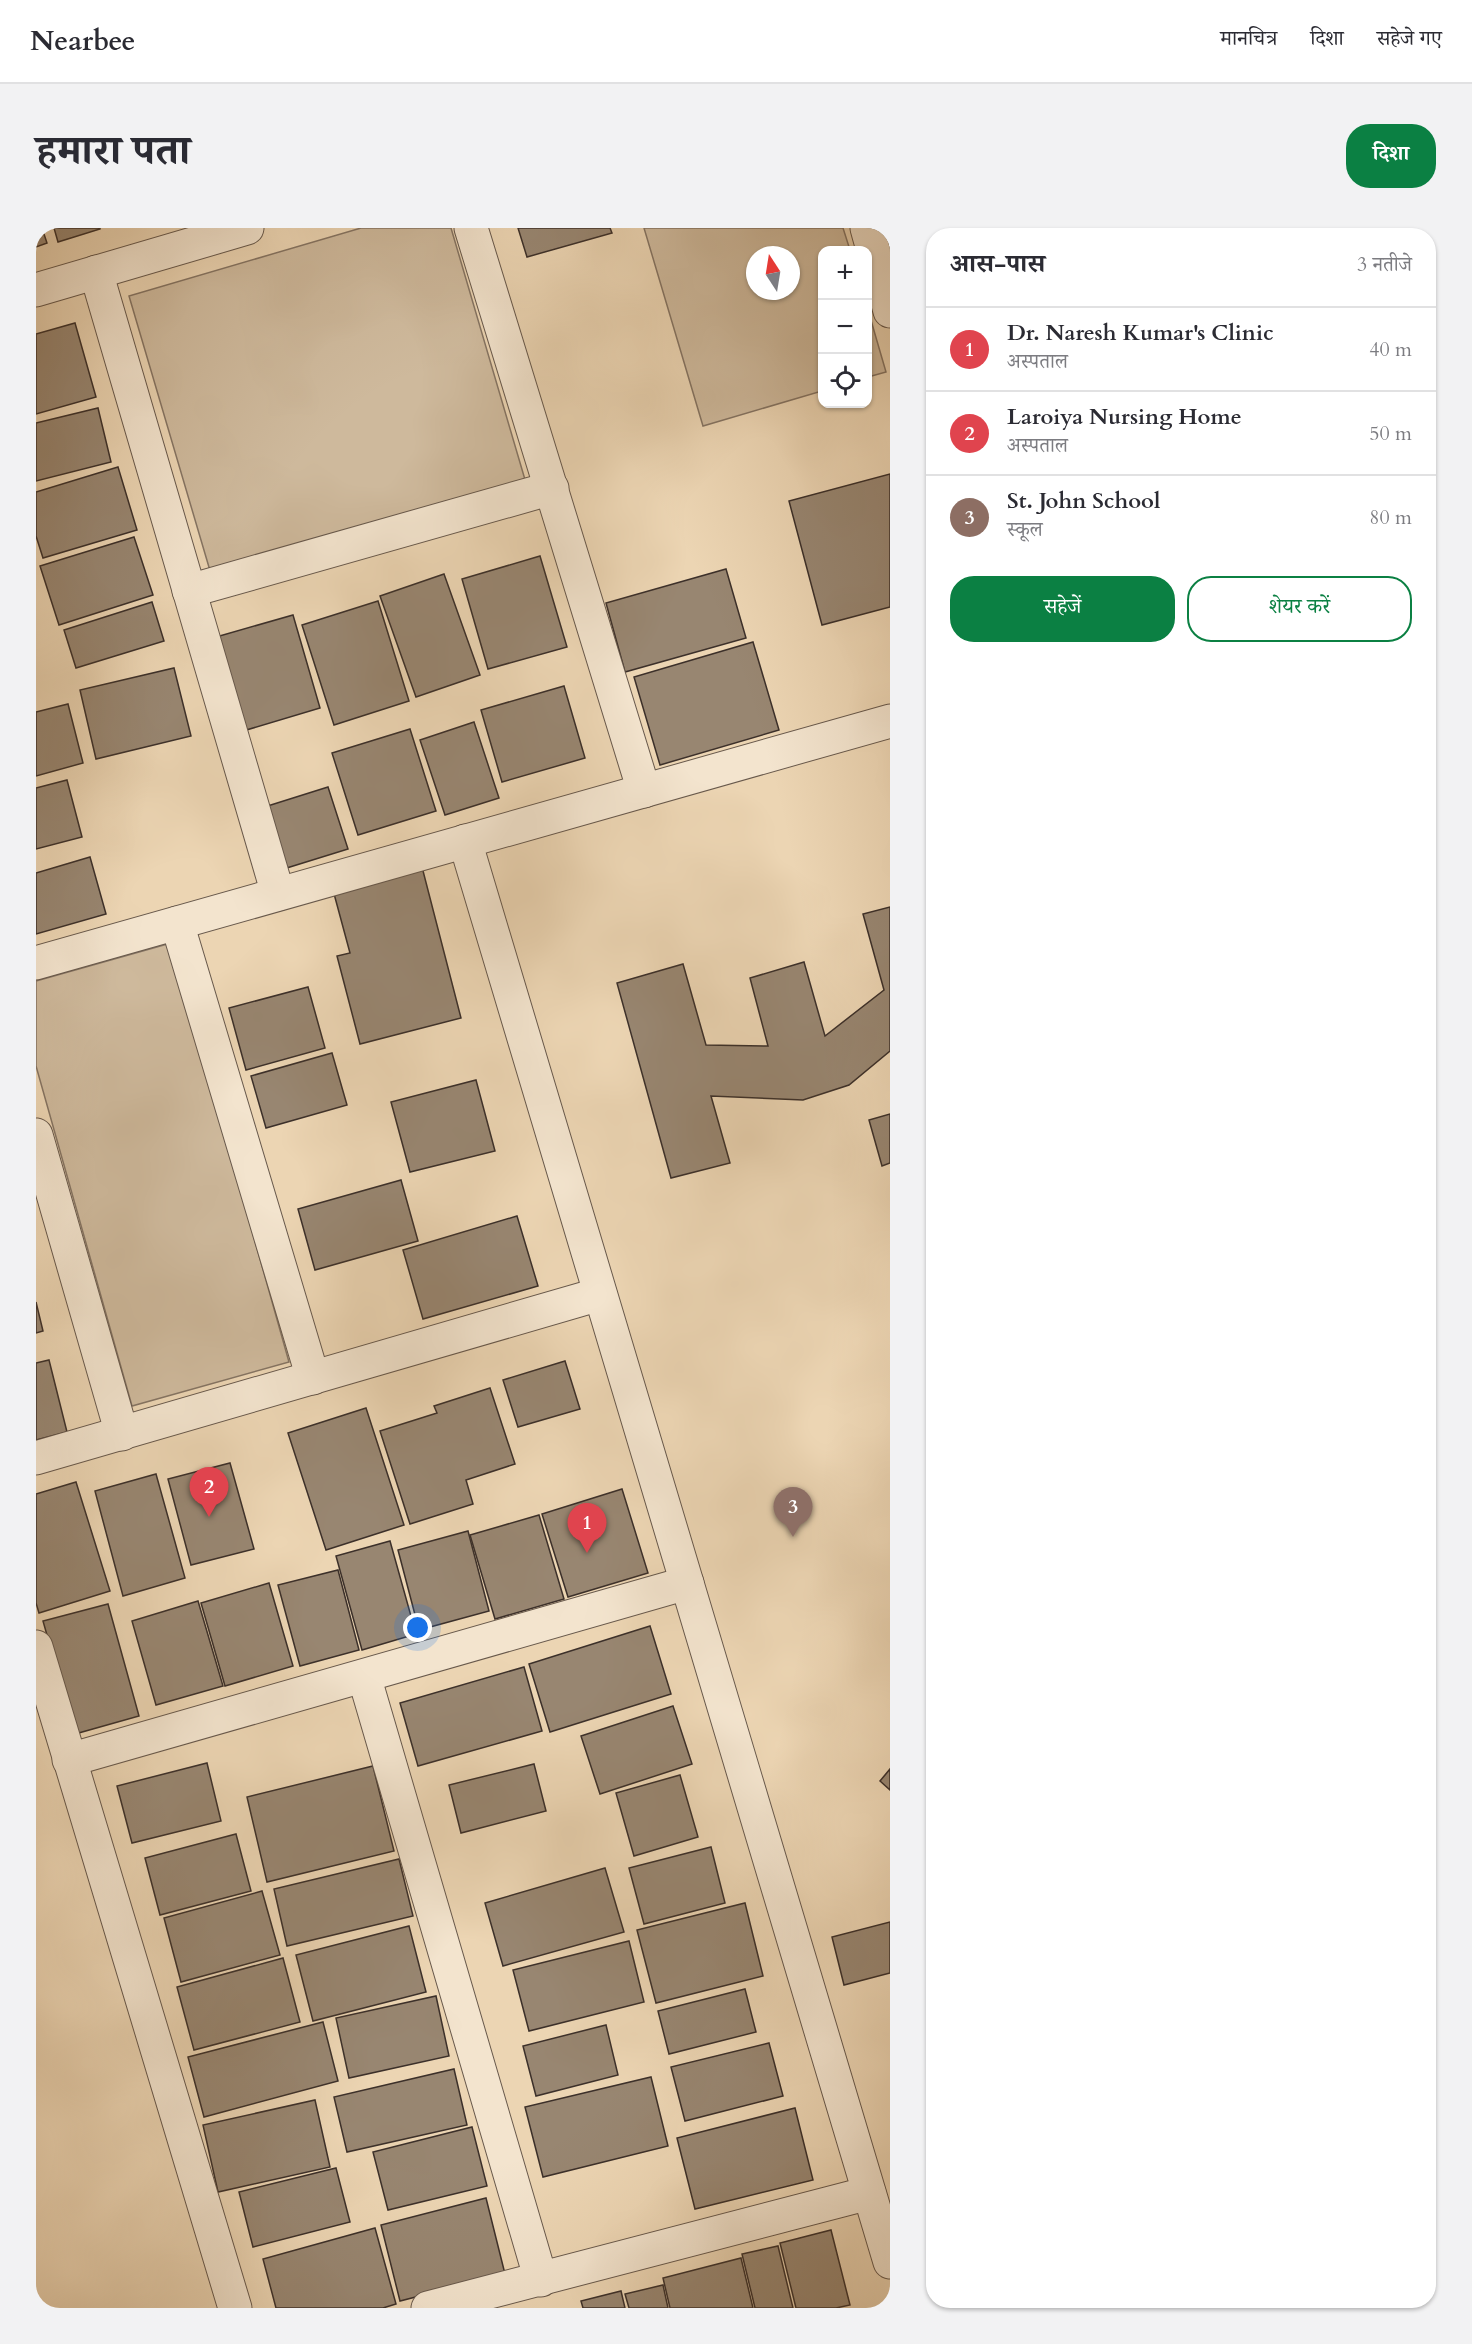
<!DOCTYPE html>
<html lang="hi">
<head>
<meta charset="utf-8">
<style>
  body { margin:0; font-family:Cardo,"Noto Serif Devanagari",serif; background:#f2f2f3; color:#2b2b33 }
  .controls { position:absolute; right:18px; top:18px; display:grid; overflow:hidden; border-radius:12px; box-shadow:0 2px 4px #0004 }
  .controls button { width:54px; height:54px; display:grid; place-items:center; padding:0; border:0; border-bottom:2px solid #e1e1e2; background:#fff; color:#2b2b33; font:30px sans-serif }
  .compass { position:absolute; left:710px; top:18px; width:54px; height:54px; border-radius:50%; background:#fff; box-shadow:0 2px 4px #0004; rotate:348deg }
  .you { position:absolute; left:382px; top:1400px; width:21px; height:21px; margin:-15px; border:4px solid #fff; border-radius:50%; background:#1a73e8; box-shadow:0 0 0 9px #1a73e833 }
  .badge { display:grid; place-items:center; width:39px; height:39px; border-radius:50%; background:#0b8043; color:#fff; font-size:20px; font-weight:700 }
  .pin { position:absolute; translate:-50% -50px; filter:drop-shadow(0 2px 3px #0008) }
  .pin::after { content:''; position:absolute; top:32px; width:21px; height:18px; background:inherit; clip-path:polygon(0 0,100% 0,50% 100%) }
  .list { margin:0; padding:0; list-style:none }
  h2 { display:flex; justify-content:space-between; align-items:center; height:78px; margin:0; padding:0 24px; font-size:26px }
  h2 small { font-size:20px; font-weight:400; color:#7c7c81 }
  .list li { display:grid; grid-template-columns:39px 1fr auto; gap:18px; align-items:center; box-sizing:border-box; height:84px; padding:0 24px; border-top:2px solid #e1e1e2 }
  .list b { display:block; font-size:22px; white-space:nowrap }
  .list p { margin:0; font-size:20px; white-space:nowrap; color:#7c7c81 }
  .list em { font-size:20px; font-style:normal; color:#7c7c81 }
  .actions { display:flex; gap:12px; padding:18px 24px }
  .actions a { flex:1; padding:14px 0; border:2px solid #0b8043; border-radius:24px; text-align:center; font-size:21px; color:#0b8043 }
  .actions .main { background:#0b8043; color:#fff }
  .icon { flex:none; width:33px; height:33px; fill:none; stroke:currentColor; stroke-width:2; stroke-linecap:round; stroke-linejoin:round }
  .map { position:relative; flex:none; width:854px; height:2080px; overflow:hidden; border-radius:24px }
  header { display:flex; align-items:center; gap:36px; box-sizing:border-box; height:84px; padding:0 30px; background:#fff; border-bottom:2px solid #e1e1e2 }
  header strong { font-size:28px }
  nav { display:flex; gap:33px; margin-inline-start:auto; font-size:21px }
  .intro { display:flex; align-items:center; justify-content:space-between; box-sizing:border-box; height:144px; padding:0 36px }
  h1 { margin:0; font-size:42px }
  .button { padding:15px 27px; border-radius:24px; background:#0b8043; color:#fff; font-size:21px; font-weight:700 }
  main { display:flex; gap:36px; padding:0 36px }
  aside { flex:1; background:#fff; border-radius:24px; box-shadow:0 2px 4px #0004 }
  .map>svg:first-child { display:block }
  .green { fill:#ceb99c; stroke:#857463; stroke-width:1.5; fill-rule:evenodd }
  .building { fill:#988671; stroke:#3c302a; stroke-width:1.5 }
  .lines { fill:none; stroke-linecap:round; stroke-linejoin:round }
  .minor-casing { stroke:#68594c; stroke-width:35 }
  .minor { stroke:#f3e4ce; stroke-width:33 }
</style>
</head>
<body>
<header>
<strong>Nearbee</strong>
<nav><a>मानचित्र</a><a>दिशा</a><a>सहेजे गए</a></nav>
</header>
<div class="intro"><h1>हमारा पता</h1><a class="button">दिशा</a></div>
<main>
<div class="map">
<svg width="854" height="2080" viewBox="0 0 854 2080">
  <rect width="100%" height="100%" fill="#ecd5b3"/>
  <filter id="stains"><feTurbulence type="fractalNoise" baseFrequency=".00333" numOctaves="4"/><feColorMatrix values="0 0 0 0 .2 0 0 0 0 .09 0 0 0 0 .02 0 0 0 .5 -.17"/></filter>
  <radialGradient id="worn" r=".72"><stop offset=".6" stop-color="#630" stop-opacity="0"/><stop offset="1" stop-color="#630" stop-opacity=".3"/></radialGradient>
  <!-- green -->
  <g class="green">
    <path d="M 325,0 L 415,0 L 490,255 L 175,346 L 93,68 Z"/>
    <path d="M 608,0 L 807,0 L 814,22 L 786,22 L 786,163 L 667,198 ZM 719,27 L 755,27 L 755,63 L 719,63 Z"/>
    <path d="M 832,82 L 850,144 L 832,149 Z"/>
    <path d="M 135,715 L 253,1134 L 96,1178 L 0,838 L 0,753 Z"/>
  </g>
  <!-- building -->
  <g class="building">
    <path d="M 0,0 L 6,0 L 11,15 L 0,19 Z"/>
    <path d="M 18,0 L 64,0 L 64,1 L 22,14 Z"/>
    <path d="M 482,0 L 574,0 L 576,5 L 491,29 Z"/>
    <path d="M 39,95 L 60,169 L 0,186 L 0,106 Z"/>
    <path d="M 62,180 L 75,234 L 0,253 L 0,195 Z"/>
    <path d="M 82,239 L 101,302 L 7,330 L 0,308 L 0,264 Z"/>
    <path d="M 854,246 L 854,379 L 786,397 L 753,273 Z"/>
    <path d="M 98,309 L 117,367 L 23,397 L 4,338 Z"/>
    <path d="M 504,328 L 531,419 L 452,441 L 426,351 Z"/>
    <path d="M 690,341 L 710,410 L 589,444 L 570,375 Z"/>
    <path d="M 408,346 L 444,447 L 380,469 L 344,368 Z"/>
    <path d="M 342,373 L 373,473 L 298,497 L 266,397 Z"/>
    <path d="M 116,374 L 128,413 L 40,440 L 28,402 Z"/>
    <path d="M 257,387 L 284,480 L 207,503 L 180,409 Z"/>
    <path d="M 717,414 L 743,502 L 624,537 L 598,449 Z"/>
    <path d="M 138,440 L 155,508 L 60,531 L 44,462 Z"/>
    <path d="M 528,458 L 549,530 L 466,554 L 445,482 Z"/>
    <path d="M 32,476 L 47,535 L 0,548 L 0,484 Z"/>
    <path d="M 438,494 L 463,570 L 409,587 L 384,512 Z"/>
    <path d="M 374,501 L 400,583 L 322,607 L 296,525 Z"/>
    <path d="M 31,552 L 46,609 L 0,621 L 0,560 Z"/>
    <path d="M 292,559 L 312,621 L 241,643 L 222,581 Z"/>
    <path d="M 54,629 L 70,686 L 0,706 L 0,645 Z"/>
    <path d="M 386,639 L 425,790 L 324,816 L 301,728 L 314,725 L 297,662 Z"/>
    <path d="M 854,679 L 854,823 L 813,857 L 767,872 L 675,868 L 694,935 L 635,950 L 581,755 L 647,736 L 670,817 L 732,818 L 714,750 L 768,734 L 789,808 L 848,762 L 827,686 Z"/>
    <path d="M 272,759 L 289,820 L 210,842 L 193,780 Z"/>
    <path d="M 296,825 L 311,877 L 230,900 L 215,848 Z"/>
    <path d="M 440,852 L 459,923 L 374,944 L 355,874 Z"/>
    <path d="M 854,886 L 854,935 L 846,938 L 833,892 Z"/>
    <path d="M 365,952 L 382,1013 L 279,1042 L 262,981 Z"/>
    <path d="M 481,988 L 502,1058 L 387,1091 L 367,1022 Z"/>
    <path d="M 0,1074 L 7,1103 L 0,1105 Z"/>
    <path d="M 13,1132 L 31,1204 L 0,1212 L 0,1135 Z"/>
    <path d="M 529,1133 L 544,1181 L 482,1199 L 467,1152 Z"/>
    <path d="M 454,1160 L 479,1236 L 430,1252 L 437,1276 L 374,1296 L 344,1203 L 401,1185 L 398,1178 Z"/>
    <path d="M 330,1180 L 368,1297 L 290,1322 L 252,1205 Z"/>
    <path d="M 194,1235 L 218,1321 L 155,1337 L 132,1251 Z"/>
    <path d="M 120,1246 L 149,1350 L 87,1368 L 59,1263 Z"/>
    <path d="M 40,1254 L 74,1363 L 3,1385 L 0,1375 L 0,1266 Z"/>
    <path d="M 586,1261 L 612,1345 L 532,1369 L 506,1286 Z"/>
    <path d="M 503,1287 L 528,1371 L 459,1391 L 434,1307 Z"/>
    <path d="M 432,1303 L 453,1383 L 383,1402 L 362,1322 Z"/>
    <path d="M 354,1313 L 380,1406 L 326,1422 L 300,1328 Z"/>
    <path d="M 302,1342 L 323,1422 L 264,1438 L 242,1357 Z"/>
    <path d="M 233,1355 L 257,1438 L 189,1458 L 165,1375 Z"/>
    <path d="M 162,1373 L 187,1458 L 120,1477 L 96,1393 Z"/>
    <path d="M 72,1376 L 103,1488 L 39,1506 L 7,1393 Z"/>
    <path d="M 614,1398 L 635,1466 L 514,1504 L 493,1436 Z"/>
    <path d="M 488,1439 L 506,1503 L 382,1538 L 364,1475 Z"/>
    <path d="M 637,1478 L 656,1536 L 564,1566 L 545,1508 Z"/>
    <path d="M 171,1535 L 185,1593 L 96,1615 L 81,1558 Z"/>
    <path d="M 498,1536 L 510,1583 L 425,1605 L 413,1557 Z"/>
    <path d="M 337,1538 L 358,1623 L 231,1654 L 211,1569 Z"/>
    <path d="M 854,1541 L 854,1562 L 844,1553 Z"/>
    <path d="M 644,1547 L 662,1609 L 598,1628 L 580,1565 Z"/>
    <path d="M 200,1606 L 215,1663 L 124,1687 L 109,1630 Z"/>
    <path d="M 675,1619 L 689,1675 L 608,1696 L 593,1640 Z"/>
    <path d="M 363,1631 L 377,1688 L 251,1718 L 238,1661 Z"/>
    <path d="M 569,1640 L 588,1704 L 467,1738 L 449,1675 Z"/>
    <path d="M 226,1663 L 244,1727 L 145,1754 L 128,1690 Z"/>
    <path d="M 709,1675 L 727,1748 L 620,1775 L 601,1702 Z"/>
    <path d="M 854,1694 L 854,1745 L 808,1757 L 796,1709 Z"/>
    <path d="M 373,1698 L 390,1764 L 277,1793 L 260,1727 Z"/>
    <path d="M 593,1713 L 608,1774 L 493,1803 L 477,1742 Z"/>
    <path d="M 247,1730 L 264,1794 L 158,1822 L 141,1759 Z"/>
    <path d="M 709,1761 L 720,1804 L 633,1826 L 622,1783 Z"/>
    <path d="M 400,1768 L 413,1828 L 313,1850 L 300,1790 Z"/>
    <path d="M 287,1794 L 302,1853 L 168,1889 L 152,1829 Z"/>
    <path d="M 570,1797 L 582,1847 L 500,1868 L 487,1818 Z"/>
    <path d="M 733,1815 L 747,1868 L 649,1893 L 635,1839 Z"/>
    <path d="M 418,1841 L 431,1897 L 311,1924 L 298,1869 Z"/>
    <path d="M 615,1849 L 632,1918 L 507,1949 L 489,1879 Z"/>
    <path d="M 279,1872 L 294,1939 L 182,1964 L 167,1897 Z"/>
    <path d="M 759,1880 L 777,1952 L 659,1981 L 641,1910 Z"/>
    <path d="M 436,1899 L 451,1958 L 352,1982 L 337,1924 Z"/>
    <path d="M 300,1940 L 314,1994 L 217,2019 L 203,1964 Z"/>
    <path d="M 450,1970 L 469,2046 L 364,2073 L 345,1997 Z"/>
    <path d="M 339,2000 L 360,2076 L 347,2080 L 240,2080 L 227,2031 Z"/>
    <path d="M 795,2002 L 814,2077 L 800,2080 L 760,2080 L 744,2015 Z"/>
    <path d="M 742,2018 L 757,2080 L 719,2080 L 706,2026 Z"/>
    <path d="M 705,2030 L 717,2080 L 634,2080 L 627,2050 Z"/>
    <path d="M 627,2057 L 632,2080 L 593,2080 L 589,2066 Z"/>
    <path d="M 585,2063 L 589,2080 L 547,2080 L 545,2073 Z"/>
  </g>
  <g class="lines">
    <!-- minor casing -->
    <g class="minor-casing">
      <g id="minor">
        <path d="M 435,0 L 608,563"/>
        <path d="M 831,0 L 854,83"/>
        <path d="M 60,44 L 242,666"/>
        <path d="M 0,62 L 211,0"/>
        <path d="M 153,363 L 516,260"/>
        <path d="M 429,613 L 854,2034"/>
        <path d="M 141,695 L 277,1150"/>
        <path d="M 0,735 L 854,493"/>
        <path d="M 0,907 L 86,1206"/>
        <path d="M 0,1230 L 564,1066"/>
        <path d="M 0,1419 L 199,2080"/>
        <path d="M 328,1448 L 505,2052"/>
        <path d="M 33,1532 L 651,1355"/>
        <path d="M 392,2080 L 833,1965"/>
      </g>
    </g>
    <!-- minor -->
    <use href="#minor" class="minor"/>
  </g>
  <rect width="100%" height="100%" filter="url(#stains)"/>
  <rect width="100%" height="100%" fill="url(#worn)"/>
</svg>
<div class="controls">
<button>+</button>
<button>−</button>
<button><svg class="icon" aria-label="locate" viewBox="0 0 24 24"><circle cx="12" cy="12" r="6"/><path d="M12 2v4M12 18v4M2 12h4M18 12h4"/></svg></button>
</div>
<svg class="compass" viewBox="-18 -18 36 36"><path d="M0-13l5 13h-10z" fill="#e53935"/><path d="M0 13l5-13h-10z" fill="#7c7c81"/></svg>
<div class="you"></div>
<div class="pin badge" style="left:551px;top:1325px;background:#e0444e">1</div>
<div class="pin badge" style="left:173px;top:1289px;background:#e0444e">2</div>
<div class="pin badge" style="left:757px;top:1309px;background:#8d6e63">3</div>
</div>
<aside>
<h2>आस-पास<small>3 नतीजे</small></h2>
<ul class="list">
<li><span class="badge" style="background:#e0444e">1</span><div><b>Dr. Naresh Kumar's Clinic</b><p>अस्पताल</p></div><em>40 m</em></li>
<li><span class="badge" style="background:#e0444e">2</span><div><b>Laroiya Nursing Home</b><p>अस्पताल</p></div><em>50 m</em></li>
<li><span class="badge" style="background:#8d6e63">3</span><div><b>St. John School</b><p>स्कूल</p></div><em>80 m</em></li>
</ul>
<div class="actions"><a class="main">सहेजें</a><a>शेयर करें</a></div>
</aside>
</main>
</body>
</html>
